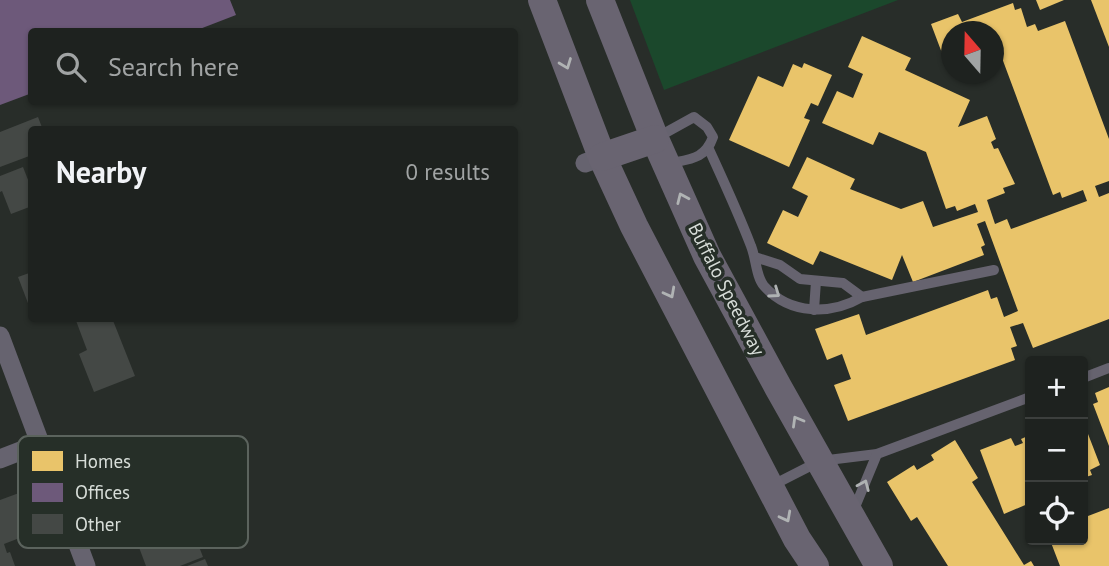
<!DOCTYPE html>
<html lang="en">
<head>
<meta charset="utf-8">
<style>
  body { margin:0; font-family:"PT Sans",sans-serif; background:#2b2f2c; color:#f1f3f6 }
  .controls { position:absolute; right:21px; bottom:21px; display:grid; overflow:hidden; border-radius:7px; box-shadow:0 2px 5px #0004 }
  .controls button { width:63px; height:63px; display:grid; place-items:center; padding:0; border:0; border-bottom:2px solid #3c3f3d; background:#1e221f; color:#f1f3f6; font:35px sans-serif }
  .compass { position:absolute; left:941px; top:21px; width:63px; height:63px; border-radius:50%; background:#1e221f; box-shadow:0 2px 5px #0004; rotate:340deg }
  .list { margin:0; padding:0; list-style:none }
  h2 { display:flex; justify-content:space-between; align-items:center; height:91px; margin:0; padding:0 28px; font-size:30px }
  h2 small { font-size:23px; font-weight:400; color:#a1a4a4 }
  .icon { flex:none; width:38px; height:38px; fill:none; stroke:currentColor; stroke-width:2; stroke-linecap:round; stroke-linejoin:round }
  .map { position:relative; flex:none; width:1109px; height:566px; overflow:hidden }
  .search { position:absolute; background:#1e221f; box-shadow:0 2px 5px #0004; left:28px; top:28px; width:490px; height:77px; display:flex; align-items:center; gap:18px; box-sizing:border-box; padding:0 24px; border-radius:7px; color:#a1a4a4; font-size:26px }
  .panel { position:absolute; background:#1e221f; box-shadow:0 2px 5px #0004; left:28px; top:126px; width:490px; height:196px; border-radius:7px }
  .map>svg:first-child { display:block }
  .green { fill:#1b482c }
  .homes { fill:#e9c46a }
  .offices { fill:#6d597a }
  .building { fill:#444845 }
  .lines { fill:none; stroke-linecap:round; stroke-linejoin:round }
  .service { stroke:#66636f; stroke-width:10 }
  .minor { stroke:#66636f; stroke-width:19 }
  .secondary { stroke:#696471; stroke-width:28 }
  .oneway { stroke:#b0b3b4 }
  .oneway2 { stroke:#afb2b3 }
  .labels { text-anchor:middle; stroke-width:7; stroke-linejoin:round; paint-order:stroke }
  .street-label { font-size:19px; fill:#d7ddd8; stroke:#262f28 }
  .key { fill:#262f28; stroke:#5b635d; stroke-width:2 }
  .key-label { font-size:19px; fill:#d7ddd8 }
</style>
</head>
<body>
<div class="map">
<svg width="1109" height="566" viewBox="0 0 1109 566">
  <rect width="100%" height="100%" fill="#282d29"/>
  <!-- green -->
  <path class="green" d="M 630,0 L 898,0 L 664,90 Z"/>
  <!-- homes -->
  <g class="homes">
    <path d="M 1036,0 L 1064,0 L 1040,10 Z"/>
    <path d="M 1091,0 L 1109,0 L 1109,47 Z"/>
    <path d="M 1013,3 L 1015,10 L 1021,8 L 1027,27 L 1035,24 L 1038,31 L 1065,21 L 1109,139 L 1109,181 L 1095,186 L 1099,197 L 1109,193 L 1109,319 L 1033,348 L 1023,323 L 1010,327 L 1017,346 L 1011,348 L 1015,360 L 848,421 L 834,385 L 851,379 L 842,354 L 827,360 L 815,329 L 859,314 L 866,335 L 988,290 L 991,299 L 997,297 L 1004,317 L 1018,311 L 985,221 L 977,224 L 985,245 L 981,247 L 984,255 L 913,282 L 902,255 L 892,280 L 820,251 L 813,265 L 767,243 L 783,210 L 798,217 L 808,196 L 792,188 L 807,157 L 855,179 L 850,189 L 901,209 L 923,201 L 933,227 L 978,212 L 975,204 L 957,211 L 955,206 L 946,209 L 926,152 L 879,132 L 873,145 L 822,123 L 837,91 L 853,98 L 863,74 L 848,67 L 862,36 L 911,58 L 905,70 L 970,100 L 958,127 L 987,116 L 996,139 L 991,142 L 994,149 L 998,148 L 1015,184 L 1003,188 L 1005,193 L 987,200 L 995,224 L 1007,219 L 1011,229 L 1087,201 L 1083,190 L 1062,198 L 1060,192 L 1053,195 L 999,50 L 993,52 L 993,32 L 951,32 L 951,68 L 948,69 L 931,24 L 958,14 L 962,22 Z"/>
    <path d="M 804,63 L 832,75 L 818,106 L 811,103 L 804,118 L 810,120 L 789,167 L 729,140 L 758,76 L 783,87 L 793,64 L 802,68 Z"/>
    <path d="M 1109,387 L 1109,446 L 1093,404 L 1098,402 L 1095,393 Z"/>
    <path d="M 1083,421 L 1100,465 L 1090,470 L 1092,475 L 1083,478 Z"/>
    <path d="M 1030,435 L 1030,503 L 1004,514 L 980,450 L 1011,438 L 1015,446 L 1023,443 L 1021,439 Z"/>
    <path d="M 955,440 L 978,478 L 972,482 L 1024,565 L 1031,561 L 1034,566 L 948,566 L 917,517 L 911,521 L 887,482 L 914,465 L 917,470 L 934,460 L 931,455 Z"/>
    <path d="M 1109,508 L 1109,566 L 1060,566 L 1050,540 L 1083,540 L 1083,511 L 1086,510 L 1088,516 Z"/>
  </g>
  <!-- offices -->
  <path class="offices" d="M 0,0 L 230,0 L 236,15 L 192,32 L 32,32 L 32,93 L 0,105 Z"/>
  <!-- building -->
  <g class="building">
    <path d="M 38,117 L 43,130 L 32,130 L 32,155 L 0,167 L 0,132 Z"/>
    <path d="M 23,167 L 32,190 L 32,206 L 11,214 L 2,191 L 0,192 L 0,176 Z"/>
    <path d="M 32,272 L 32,311 L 31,311 L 18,277 Z"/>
    <path d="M 75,318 L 112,318 L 135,376 L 94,392 L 79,354 L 87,350 Z"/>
    <path d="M 19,493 L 35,532 L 4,544 L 7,553 L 10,552 L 15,566 L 0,566 L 0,500 Z"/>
    <path d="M 187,515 L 203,557 L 180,566 L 146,566 L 134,534 Z"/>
    <path d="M 205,559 L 208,566 L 187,566 Z"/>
  </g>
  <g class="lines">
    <!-- service -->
    <g class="service">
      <path d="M 656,138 L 694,117 L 707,127 L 713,137 C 705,160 689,159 667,164"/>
      <path d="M 708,147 C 723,180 738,212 751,246 C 756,258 756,277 764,286 C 790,315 831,315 862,297 L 843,283 L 800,279 L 780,265 L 755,257"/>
      <path d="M 862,297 L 994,270"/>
      <path d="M 814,310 L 816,281"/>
      <path d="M 1083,378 L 1109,368"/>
      <path d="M 771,486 L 820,461 L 877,454 L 1030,397"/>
      <path d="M 853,512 L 877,454"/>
    </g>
    <!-- minor -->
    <g class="minor">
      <path d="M 585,163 L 602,157"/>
      <path d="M 0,336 L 86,566"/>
      <path d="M 0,459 L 41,443"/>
    </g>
    <!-- secondary -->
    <g class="secondary">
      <path d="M 542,0 L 602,157 L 634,226 L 797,539 L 815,566"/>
      <path d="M 600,0 L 655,139 L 707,256 L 778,387 L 879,566"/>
      <path d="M 602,157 L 655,139"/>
    </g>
  </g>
  <!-- one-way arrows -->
  <defs><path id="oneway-chevron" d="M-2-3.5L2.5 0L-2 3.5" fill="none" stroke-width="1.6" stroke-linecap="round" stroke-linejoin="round" transform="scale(1.75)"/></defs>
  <g class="oneway">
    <use href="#oneway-chevron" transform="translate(566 64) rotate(69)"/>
    <use href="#oneway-chevron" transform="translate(682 198) rotate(-114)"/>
    <use href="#oneway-chevron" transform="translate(670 293) rotate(62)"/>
    <use href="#oneway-chevron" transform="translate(797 421) rotate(-120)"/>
    <use href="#oneway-chevron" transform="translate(786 517) rotate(62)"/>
  </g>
  <g class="oneway2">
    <use href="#oneway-chevron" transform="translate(775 293) rotate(35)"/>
    <use href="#oneway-chevron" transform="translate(864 485) rotate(-67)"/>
  </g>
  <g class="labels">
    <!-- street labels -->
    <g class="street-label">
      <text transform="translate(727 289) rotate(63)" y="7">Buffalo Speedway</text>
    </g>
  </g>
  <!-- legend -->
  <rect x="18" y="436" width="230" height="112" rx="10" class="key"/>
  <rect x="32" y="451" width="31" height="20" fill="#e9c46a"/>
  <rect x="32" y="483" width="31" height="19" fill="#6d597a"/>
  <rect x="32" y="514" width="31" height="20" fill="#444845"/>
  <g class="key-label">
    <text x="75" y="468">Homes</text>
    <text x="75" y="499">Offices</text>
    <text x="75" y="531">Other</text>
  </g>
</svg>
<div class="controls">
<button>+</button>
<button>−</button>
<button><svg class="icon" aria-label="locate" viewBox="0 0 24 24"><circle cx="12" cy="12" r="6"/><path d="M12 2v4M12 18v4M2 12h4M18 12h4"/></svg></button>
</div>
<svg class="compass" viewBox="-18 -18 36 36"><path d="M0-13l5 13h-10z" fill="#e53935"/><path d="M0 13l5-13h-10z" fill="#a1a4a4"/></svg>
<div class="search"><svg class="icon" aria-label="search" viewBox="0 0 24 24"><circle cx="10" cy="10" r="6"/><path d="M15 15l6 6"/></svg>Search here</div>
<section class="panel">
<h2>Nearby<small>0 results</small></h2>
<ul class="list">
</ul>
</section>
</div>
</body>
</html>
